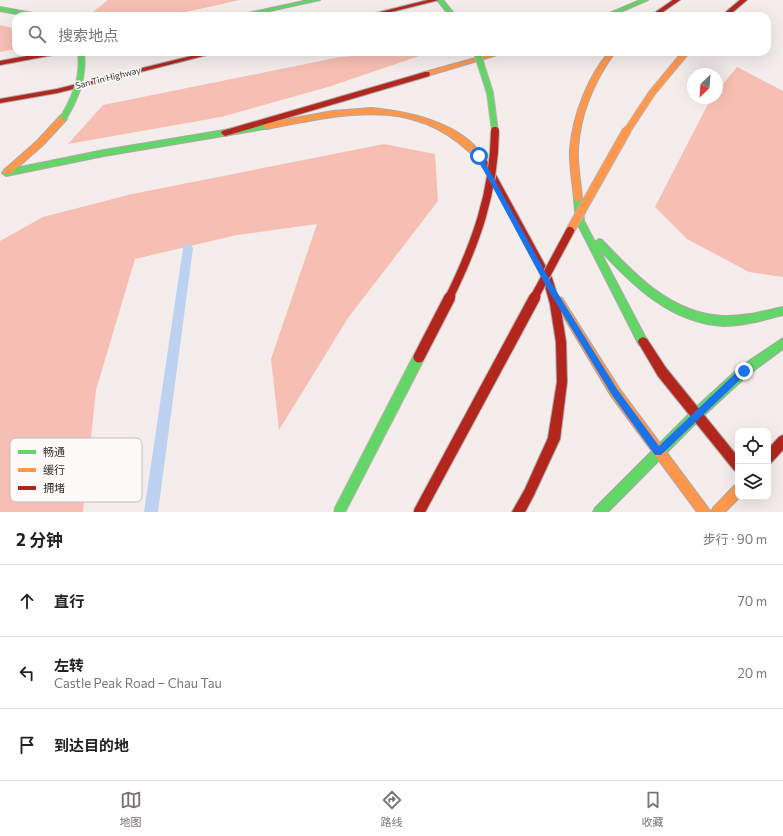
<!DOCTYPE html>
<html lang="zh">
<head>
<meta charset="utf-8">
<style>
  body { margin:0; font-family:Commissioner,"Noto Sans SC",sans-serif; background:#f2f2f2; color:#222 }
  .controls { position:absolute; right:12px; bottom:12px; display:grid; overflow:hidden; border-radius:8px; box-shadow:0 4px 16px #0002 }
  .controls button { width:36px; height:36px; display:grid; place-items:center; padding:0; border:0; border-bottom:1px solid #e0e0e0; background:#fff; color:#222; font:20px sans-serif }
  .compass { position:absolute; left:687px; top:68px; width:36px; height:36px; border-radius:50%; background:#fff; box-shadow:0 4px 16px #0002; rotate:205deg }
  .stop { position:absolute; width:12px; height:12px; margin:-9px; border:3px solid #1a73e8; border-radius:50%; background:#fff }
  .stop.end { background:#1a73e8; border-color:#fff; box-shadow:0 1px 4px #0008 }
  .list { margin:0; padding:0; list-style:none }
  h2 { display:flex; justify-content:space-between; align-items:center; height:52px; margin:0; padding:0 16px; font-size:17px }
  h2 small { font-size:13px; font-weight:400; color:#767676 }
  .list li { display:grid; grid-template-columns:26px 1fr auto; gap:12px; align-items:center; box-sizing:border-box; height:72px; padding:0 16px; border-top:1px solid #e0e0e0 }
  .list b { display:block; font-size:15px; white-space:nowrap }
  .list p { margin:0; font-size:13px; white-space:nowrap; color:#767676 }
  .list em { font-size:13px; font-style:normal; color:#767676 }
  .icon { flex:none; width:22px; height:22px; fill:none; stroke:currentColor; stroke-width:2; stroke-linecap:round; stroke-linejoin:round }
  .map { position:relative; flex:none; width:783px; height:512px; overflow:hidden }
  .search { position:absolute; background:#fff; box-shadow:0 4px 16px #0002; left:12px; right:12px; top:12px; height:44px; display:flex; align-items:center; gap:10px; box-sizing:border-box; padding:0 14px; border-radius:12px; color:#767676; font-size:15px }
  .sheet { height:268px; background:#fff }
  nav { display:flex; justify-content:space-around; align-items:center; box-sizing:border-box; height:56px; border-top:1px solid #e0e0e0; background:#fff; font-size:11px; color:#767676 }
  nav a { display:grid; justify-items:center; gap:2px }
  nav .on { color:#76706f }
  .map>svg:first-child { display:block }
  .forest { fill:#f7bfb4 }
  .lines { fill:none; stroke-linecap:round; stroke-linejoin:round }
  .stream { fill:#bcd2f0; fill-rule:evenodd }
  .fast-casing { stroke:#aca7a6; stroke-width:2 }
  .slow-casing { stroke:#aca7a6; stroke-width:2 }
  .jam-casing { stroke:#aca7a6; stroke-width:2 }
  .fast { fill:#63d668; fill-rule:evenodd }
  .slow { fill:#ff974d; fill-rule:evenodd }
  .jam { fill:#b3261e; fill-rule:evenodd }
  .fast-bridge-far1-casing { stroke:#c1b3b0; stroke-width:8; stroke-linecap:butt }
  .fast-bridge-casing { stroke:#c1b3b0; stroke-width:13; stroke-linecap:butt }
  .slow-bridge-far1-casing { stroke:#c1b3b0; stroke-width:8; stroke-linecap:butt }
  .slow-bridge-casing { stroke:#c1b3b0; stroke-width:10; stroke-linecap:butt }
  .jam-bridge-far1-casing { stroke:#c1b3b0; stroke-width:10; stroke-linecap:butt }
  .jam-bridge-casing { stroke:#c1b3b0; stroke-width:13; stroke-linecap:butt }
  .fast-bridge-far1 { stroke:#63d668; stroke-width:6 }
  .fast-bridge { stroke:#63d668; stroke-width:11 }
  .slow-bridge-far1 { stroke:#ff974d; stroke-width:6 }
  .slow-bridge { stroke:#ff974d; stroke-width:8 }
  .jam-bridge-far1 { stroke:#b3261e; stroke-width:8 }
  .jam-bridge { stroke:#b3261e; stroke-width:11 }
  .route { fill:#1a73e8 }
  .labels { text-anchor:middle; stroke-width:3; stroke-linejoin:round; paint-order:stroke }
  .far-street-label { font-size:9px; fill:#322d2c; stroke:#fdfbfa }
  .key { fill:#fdfbfa; stroke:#c0bdbc; stroke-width:1 }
  .key-label { font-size:11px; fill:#322d2c }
</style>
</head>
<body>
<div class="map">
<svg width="783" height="512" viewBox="0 0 783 512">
  <rect width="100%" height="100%" fill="#f4edec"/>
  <!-- forest -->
  <g class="forest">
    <path d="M 108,0 L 240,0 L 168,16 L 88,16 Z"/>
    <path d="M 0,25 L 16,29 L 16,49 L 0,52 Z"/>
    <path d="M 405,52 L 431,52 L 328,87 L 221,117 L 68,144 L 103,105 L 340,57 Z"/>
    <path d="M 737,67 L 783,91 L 783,277 L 749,272 L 687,239 L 655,207 L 711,98 L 717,98 L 717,91 Z"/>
    <path d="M 384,144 L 435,154 L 438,201 L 348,318 L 279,430 L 271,359 L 317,224 L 237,235 L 135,259 L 96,390 L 83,512 L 0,512 L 0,241 L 43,217 L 132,194 Z"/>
  </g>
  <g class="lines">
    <!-- stream -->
    <path class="stream" d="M 188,244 L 191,245 L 193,248 L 158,512 L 144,512 L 183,248 L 185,245 Z"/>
    <!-- fast casing -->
    <g class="fast-casing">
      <g id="fast">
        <path d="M 308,0 L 320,0 L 247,16 L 235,16 Z"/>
        <path d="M 437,0 L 443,0 L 456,16 L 450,16 Z"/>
        <path d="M 640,0 L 648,0 L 611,16 L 603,16 Z"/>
        <path d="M 0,7 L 38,14 L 41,16 L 28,16 L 0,11 Z"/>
        <path d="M 267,123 L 271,126 L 270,128 L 104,156 L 6,176 L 2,173 L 6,170 L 104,150 Z"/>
        <path d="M 578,196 L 582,199 L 584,221 L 595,242 L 599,239 L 602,240 C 635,275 672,314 723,316 C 743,317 764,311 783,307 L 783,315 C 764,320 743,326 723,326 C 671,323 633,286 599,249 L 648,342 L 647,345 L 643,347 L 639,345 L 576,221 L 574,199 Z"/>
        <path d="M 783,338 L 783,349 L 748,375 L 700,419 L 608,512 L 593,512 L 595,508 L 692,411 L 740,367 Z"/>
      </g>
    </g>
    <!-- slow casing -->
    <g class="slow-casing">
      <g id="slow">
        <path d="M 497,52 L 507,52 L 427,76 L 424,74 L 425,72 Z"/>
        <path d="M 609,52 L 615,52 C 595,80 580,114 578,149 C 577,166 581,183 582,199 L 578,202 L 574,199 C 573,183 569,166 570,149 C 573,116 587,78 609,52 Z"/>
        <path d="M 372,108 C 412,112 463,123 486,160 L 485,162 L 479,162 C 418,94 346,114 267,129 L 263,126 L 267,123 L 333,111 Z"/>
        <path d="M 64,114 L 67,115 L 67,119 L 43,145 L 10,174 L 4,174 L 3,172 L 4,170 L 37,141 L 61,115 Z"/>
        <path d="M 559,297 L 562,298 L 619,388 L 711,512 L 713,508 L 734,486 L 738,484 L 738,497 L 740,497 L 725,512 L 697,512 L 611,396 L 556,304 L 554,301 L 556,298 Z"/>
      </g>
    </g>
    <!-- jam casing -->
    <g class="jam-casing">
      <g id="jam">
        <path d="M 428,0 L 439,0 L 375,16 L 364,16 Z"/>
        <path d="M 673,0 L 680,0 L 657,16 L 650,16 Z"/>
        <path d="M 740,0 L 747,0 L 728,16 L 721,16 Z"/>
        <path d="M 48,52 L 61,52 L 58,54 L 0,65 L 0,61 Z"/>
        <path d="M 208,52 L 219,52 L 57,93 L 0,103 L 0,99 L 57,89 Z"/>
        <path d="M 425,72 L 429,72 L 430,74 L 429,76 L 225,136 L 221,133 L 222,131 Z"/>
        <path d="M 482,157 L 485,158 L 497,177 L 552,278 L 560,304 L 566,342 L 567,382 L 560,439 L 533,497 L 525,512 L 512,512 L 525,489 L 548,438 L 557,382 L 556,342 L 550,304 L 543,279 L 491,181 L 478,160 Z"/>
        <path d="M 643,337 L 647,339 L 666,368 L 738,457 L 738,472 L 734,470 L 658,376 L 638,342 L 639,339 Z"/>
        <path d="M 783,435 L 783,450 L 772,462 L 768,464 L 768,449 L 779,437 Z"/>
      </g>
    </g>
    <!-- fast -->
    <use href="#fast" class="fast"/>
    <!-- slow -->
    <use href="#slow" class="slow"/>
    <!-- jam -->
    <use href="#jam" class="jam"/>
    <!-- fast-bridge-far1 casing -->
    <g class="fast-bridge-far1-casing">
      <g id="fast-bridge-far1">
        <path d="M 477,52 L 490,93 L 495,131"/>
        <path d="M 64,117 C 76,96 84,77 81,52"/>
      </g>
    </g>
    <!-- fast-bridge casing -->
    <g class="fast-bridge-casing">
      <path id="fast-bridge" d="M 339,512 L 419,357"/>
    </g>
    <!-- slow-bridge-far1 casing -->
    <g class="slow-bridge-far1-casing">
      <path id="slow-bridge-far1" d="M 627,131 L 652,93 L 686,52"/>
    </g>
    <!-- slow-bridge casing -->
    <g class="slow-bridge-casing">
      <path id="slow-bridge" d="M 570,231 L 627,130"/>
    </g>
    <!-- jam-bridge-far1 casing -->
    <g class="jam-bridge-far1-casing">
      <g id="jam-bridge-far1">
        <path d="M 449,298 C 476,243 494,193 495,131"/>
        <path d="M 534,298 L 570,231"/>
      </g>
    </g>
    <!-- jam-bridge casing -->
    <g class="jam-bridge-casing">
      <g id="jam-bridge">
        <path d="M 419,357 L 450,297"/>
        <path d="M 419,512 L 535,297"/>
      </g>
    </g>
    <!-- fast-bridge-far1 -->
    <use href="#fast-bridge-far1" class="fast-bridge-far1"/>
    <!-- fast-bridge -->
    <use href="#fast-bridge" class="fast-bridge"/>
    <!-- slow-bridge-far1 -->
    <use href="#slow-bridge-far1" class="slow-bridge-far1"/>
    <!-- slow-bridge -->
    <use href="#slow-bridge" class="slow-bridge"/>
    <!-- jam-bridge-far1 -->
    <use href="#jam-bridge-far1" class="jam-bridge-far1"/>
    <!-- jam-bridge -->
    <use href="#jam-bridge" class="jam-bridge"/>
  </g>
  <!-- route -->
  <path class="route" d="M 479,154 L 481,155 L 552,284 L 617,389 L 659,446 L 741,368 L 746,368 L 746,374 L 661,455 L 655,455 L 612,395 L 547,288 L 476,156 Z"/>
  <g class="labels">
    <!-- far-street labels -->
    <g class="far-street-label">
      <text transform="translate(108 78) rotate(-14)" y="3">San Tin Highway</text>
    </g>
  </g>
  <!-- legend -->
  <rect x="10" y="438" width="132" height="64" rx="6" class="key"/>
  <rect x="18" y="450" width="18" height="4" fill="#63d668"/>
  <rect x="18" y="468" width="18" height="4" fill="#ff974d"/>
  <rect x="18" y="486" width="18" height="4" fill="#b3261e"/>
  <g class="key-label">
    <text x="43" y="456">畅通</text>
    <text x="43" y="474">缓行</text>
    <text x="43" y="492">拥堵</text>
  </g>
</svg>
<div class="controls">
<button><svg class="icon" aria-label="locate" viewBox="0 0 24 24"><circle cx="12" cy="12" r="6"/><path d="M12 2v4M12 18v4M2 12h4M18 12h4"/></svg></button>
<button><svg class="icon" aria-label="layers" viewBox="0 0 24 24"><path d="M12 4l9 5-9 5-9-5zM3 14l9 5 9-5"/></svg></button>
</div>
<svg class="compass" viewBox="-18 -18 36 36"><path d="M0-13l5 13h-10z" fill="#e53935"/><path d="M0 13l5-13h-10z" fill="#767676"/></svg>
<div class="stop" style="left:479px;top:156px"></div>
<div class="stop end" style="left:744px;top:371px"></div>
<div class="search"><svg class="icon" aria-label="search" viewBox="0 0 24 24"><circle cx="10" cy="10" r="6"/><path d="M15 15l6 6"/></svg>搜索地点</div>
</div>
<section class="sheet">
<h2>2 分钟<small>步行 · 90 m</small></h2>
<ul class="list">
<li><svg class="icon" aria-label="ahead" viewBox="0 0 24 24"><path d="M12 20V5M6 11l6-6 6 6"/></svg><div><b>直行</b></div><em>70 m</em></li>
<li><svg class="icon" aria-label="left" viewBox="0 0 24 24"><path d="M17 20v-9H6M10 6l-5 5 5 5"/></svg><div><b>左转</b><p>Castle Peak Road – Chau Tau</p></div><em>20 m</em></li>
<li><svg class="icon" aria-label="arrive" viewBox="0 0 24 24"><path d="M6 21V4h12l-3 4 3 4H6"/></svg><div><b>到达目的地</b></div></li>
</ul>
</section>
<nav>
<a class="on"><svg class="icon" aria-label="map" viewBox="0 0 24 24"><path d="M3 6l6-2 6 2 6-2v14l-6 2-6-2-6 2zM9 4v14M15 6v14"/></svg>地图</a>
<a><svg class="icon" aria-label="directions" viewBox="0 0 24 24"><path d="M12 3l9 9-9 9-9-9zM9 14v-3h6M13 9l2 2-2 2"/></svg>路线</a>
<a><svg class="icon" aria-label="saved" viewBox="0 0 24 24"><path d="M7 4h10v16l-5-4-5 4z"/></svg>收藏</a>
</nav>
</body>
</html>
